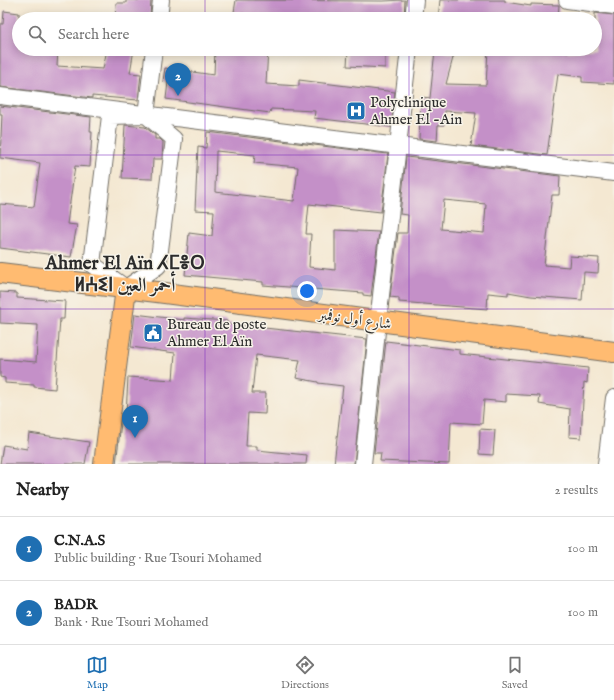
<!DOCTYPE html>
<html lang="en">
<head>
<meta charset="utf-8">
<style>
  body { margin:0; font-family:"IM FELL English",Amiri,"Noto Sans Tifinagh",serif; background:#f2f2f2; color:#222 }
  .you { position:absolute; left:307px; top:291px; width:14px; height:14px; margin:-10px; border:3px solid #fff; border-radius:50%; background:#1a73e8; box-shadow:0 0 0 6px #1a73e833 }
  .badge { display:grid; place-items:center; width:26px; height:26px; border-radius:50%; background:#1f6fb2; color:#fff; font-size:13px; font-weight:700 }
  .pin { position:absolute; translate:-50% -33px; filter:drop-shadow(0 1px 2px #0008) }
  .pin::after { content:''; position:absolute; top:21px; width:14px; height:12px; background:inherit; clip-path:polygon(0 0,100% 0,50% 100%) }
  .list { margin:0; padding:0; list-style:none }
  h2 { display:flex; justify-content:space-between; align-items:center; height:52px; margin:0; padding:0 16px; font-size:17px }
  h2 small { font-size:13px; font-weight:400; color:#767676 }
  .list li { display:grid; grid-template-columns:26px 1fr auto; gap:12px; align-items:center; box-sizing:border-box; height:64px; padding:0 16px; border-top:1px solid #e0e0e0 }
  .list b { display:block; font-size:15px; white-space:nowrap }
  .list p { margin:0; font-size:13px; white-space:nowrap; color:#767676 }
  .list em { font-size:13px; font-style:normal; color:#767676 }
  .icon { flex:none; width:22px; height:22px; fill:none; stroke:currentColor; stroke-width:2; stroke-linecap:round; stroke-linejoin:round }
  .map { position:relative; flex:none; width:614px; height:464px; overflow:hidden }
  .search { position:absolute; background:#fff; box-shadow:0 2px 10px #0003; left:12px; right:12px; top:12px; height:44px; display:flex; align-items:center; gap:10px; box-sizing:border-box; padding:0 14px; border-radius:22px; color:#767676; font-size:15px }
  .sheet { height:180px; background:#fff }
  nav { display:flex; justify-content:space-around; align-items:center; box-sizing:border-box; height:56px; border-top:1px solid #e0e0e0; background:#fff; font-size:11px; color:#767676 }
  nav a { display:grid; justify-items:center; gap:2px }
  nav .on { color:#1f6fb2 }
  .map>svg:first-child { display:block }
  .building { fill:#c490c8; fill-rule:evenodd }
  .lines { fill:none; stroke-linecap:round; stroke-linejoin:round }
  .minor-casing { stroke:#716d65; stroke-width:18 }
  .major-casing { stroke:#716d65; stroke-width:22 }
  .minor { stroke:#fff; stroke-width:16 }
  .major { stroke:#ffbb71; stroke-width:20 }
  .grid { fill:none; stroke:#7b2cbf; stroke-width:1; stroke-opacity:0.55 }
  .labels { text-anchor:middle; stroke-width:3; stroke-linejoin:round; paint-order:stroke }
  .poi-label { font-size:15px; fill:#2b2b2b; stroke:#f7f3e8; text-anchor:start }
  .street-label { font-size:15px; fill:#2b2b2b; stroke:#f7f3e8 }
  .district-label { font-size:19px; font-weight:bold; fill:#2b2b2b; stroke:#f7f3e8 }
</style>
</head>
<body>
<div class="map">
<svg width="614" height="464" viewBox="0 0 614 464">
  <rect width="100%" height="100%" fill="#f7f3e8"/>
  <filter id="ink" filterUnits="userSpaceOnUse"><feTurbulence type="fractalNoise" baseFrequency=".025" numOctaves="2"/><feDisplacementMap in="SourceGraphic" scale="8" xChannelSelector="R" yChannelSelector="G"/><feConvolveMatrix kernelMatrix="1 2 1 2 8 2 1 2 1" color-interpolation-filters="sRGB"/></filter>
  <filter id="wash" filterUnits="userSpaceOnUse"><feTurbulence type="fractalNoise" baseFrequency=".012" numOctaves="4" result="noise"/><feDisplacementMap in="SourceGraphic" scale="16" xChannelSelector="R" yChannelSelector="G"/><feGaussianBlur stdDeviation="0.9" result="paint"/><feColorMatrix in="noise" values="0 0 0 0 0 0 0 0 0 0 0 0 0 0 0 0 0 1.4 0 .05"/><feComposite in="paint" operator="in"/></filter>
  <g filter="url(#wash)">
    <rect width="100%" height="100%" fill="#f4e8d2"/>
    <g id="blocks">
      <!-- building -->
      <g class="building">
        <path d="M 126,0 L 151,0 L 150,19 L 115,19 L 116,3 L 126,3 Z"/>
        <path d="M 236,0 L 383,1 L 405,0 L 404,19 L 253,19 L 254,15 L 234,12 Z"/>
        <path d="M 440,0 L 505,0 L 505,2 L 531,6 L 531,4 L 559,5 L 558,19 L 438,19 Z"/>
        <path d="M 4,11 L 19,13 L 19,49 L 58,49 L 57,66 L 103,69 L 107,49 L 134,49 L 130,73 L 141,74 L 138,100 L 92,96 L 92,98 L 0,87 L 0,24 L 3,24 Z"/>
        <path d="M 595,13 L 614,15 L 614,84 L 582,82 L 582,77 L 558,74 L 547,155 L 471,146 L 476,113 L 445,111 L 444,125 L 438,125 L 437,141 L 419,139 L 421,97 L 430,98 L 435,50 L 454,54 L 446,84 L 486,85 L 488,49 L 550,49 L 568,52 L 595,49 Z"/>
        <path d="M 215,49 L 268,49 L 266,84 L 299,86 L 299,80 L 395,92 L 391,127 L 314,118 L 315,111 L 271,109 L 270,113 L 166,99 L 168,82 L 163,81 L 165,68 L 214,75 Z"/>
        <path d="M 348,49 L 385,49 L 385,68 L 347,66 Z"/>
        <path d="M 0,106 L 91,117 L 90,132 L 92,132 L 90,167 L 75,166 L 67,224 L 77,225 L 71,257 L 0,248 L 0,204 L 34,207 L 40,163 L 0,158 L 2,114 L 0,114 Z"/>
        <path d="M 125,125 L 145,127 L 155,135 L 155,139 L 160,139 L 163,142 L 162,159 L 153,159 L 152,179 L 122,178 Z"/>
        <path d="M 207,132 L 388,154 L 381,212 L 309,204 L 306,234 L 311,234 L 309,267 L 335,270 L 335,230 L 379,232 L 371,296 L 363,295 L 363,293 L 263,285 L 263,282 L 185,275 L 189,233 L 212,236 L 214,211 L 195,210 L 198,147 L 206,148 ZM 216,151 L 255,155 L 254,163 L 298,167 L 294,201 L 215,192 Z"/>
        <path d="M 406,157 L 560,176 L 559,195 L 552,195 L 544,265 L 569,267 L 570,256 L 599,258 L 598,273 L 584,272 L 582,300 L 531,296 L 508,292 L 508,295 L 488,293 L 487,309 L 399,302 L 399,298 L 390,297 L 398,233 L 407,233 L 408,215 L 400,214 ZM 444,200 L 486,204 L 484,233 L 441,229 Z"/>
        <path d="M 0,292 L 17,293 L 17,298 L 65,301 L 64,319 L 60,319 L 55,389 L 34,387 L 34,385 L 5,383 L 5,378 L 0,377 L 0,359 L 36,362 L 38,325 L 0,323 Z"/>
        <path d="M 135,314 L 184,320 L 184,318 L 227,321 L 227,324 L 367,339 L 354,464 L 334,464 L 343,386 L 318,383 L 318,382 L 296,378 L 300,360 L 256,355 L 252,393 L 266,393 L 265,414 L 248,413 L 246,446 L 257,446 L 257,450 L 307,455 L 306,464 L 116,464 L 122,415 L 126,415 L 128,377 L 173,380 L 175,353 L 131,347 Z"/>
        <path d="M 386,341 L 460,350 L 460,354 L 588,368 L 587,383 L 584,382 L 581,438 L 569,437 L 570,409 L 539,404 L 540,396 L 506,394 L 506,402 L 484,400 L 482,424 L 451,422 L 449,464 L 380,461 L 381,453 L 374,453 Z"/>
        <path d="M 480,429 L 495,430 L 493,455 L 479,454 Z"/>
        <path d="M 29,433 L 89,442 L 85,464 L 0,464 L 3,445 L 27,449 Z"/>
      </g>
    </g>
  </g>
  <g filter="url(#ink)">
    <use href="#blocks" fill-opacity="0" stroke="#716d65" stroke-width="1"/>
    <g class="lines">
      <!-- minor casing -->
      <g class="minor-casing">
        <g id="minor">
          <path d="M 567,0 L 614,6"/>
          <path d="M 159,19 L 161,0"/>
          <path d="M 413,19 L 415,0"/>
          <path d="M 0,96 L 614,173"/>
          <path d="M 146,115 L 174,139 L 158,266 L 126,288 L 92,264 L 110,116 L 146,115 L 154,49"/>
          <path d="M 363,464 L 378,322 L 409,49"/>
          <path d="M 606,464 L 614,398"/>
        </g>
      </g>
      <!-- major casing -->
      <g class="major-casing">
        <g id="major">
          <path d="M 0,273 L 157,292 L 614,352"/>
          <path d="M 104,464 L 126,288"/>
        </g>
      </g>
      <!-- minor -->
      <use href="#minor" class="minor"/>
      <!-- major -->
      <use href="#major" class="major"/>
    </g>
  </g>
  <!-- grid -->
  <path class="grid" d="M 205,0 L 205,19M 409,0 L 409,19M 205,49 L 205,464M 409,49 L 409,464M 0,155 L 614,155M 0,309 L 614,309"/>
  <!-- icons -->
  <defs>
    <g id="hospital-square" transform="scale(1)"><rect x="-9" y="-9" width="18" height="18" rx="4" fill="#1f6fb2" stroke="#f7f3e8"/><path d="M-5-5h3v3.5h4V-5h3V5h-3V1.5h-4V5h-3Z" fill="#fff"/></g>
    <g id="civic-square" transform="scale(1)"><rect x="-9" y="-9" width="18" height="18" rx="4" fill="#1f6fb2" stroke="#f7f3e8"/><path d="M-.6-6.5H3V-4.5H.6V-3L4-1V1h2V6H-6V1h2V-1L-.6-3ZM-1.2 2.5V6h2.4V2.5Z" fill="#fff"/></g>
  </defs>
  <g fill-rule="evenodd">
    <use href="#hospital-square" x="356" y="111"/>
    <use href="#civic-square" x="153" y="333"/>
  </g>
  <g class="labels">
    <!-- poi labels -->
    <g class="poi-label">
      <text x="370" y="107">Polyclinique<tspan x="370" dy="17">Ahmer El -Ain</tspan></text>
      <text x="167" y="329">Bureau de poste<tspan x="167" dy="17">Ahmer El Aïn</tspan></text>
    </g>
    <!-- street labels -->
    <g class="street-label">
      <text transform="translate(355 319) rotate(8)" y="5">شارع أول نوفمبر</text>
    </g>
    <!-- district labels -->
    <g class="district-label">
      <text x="125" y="269">Ahmer El Aïn ⵃⵎⴻⵔ<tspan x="125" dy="22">ⵍⵄⵉⵏ أحمر العين</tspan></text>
    </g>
  </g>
</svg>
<div class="you"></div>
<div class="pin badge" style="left:135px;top:438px">1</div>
<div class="pin badge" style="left:178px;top:96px">2</div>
<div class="search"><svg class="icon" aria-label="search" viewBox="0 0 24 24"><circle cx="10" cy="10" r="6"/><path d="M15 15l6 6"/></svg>Search here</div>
</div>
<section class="sheet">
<h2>Nearby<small>2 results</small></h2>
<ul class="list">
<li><span class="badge">1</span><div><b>C.N.A.S</b><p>Public building · Rue Tsouri Mohamed</p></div><em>100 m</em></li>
<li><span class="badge">2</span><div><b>BADR</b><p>Bank · Rue Tsouri Mohamed</p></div><em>100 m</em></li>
</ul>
</section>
<nav>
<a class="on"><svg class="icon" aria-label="map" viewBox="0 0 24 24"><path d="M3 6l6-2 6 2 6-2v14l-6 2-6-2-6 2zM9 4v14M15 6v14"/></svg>Map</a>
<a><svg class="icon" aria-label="directions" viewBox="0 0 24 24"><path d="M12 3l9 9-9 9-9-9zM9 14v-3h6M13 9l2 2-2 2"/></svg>Directions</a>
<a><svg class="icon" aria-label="saved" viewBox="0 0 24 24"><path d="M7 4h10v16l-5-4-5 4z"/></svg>Saved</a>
</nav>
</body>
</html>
